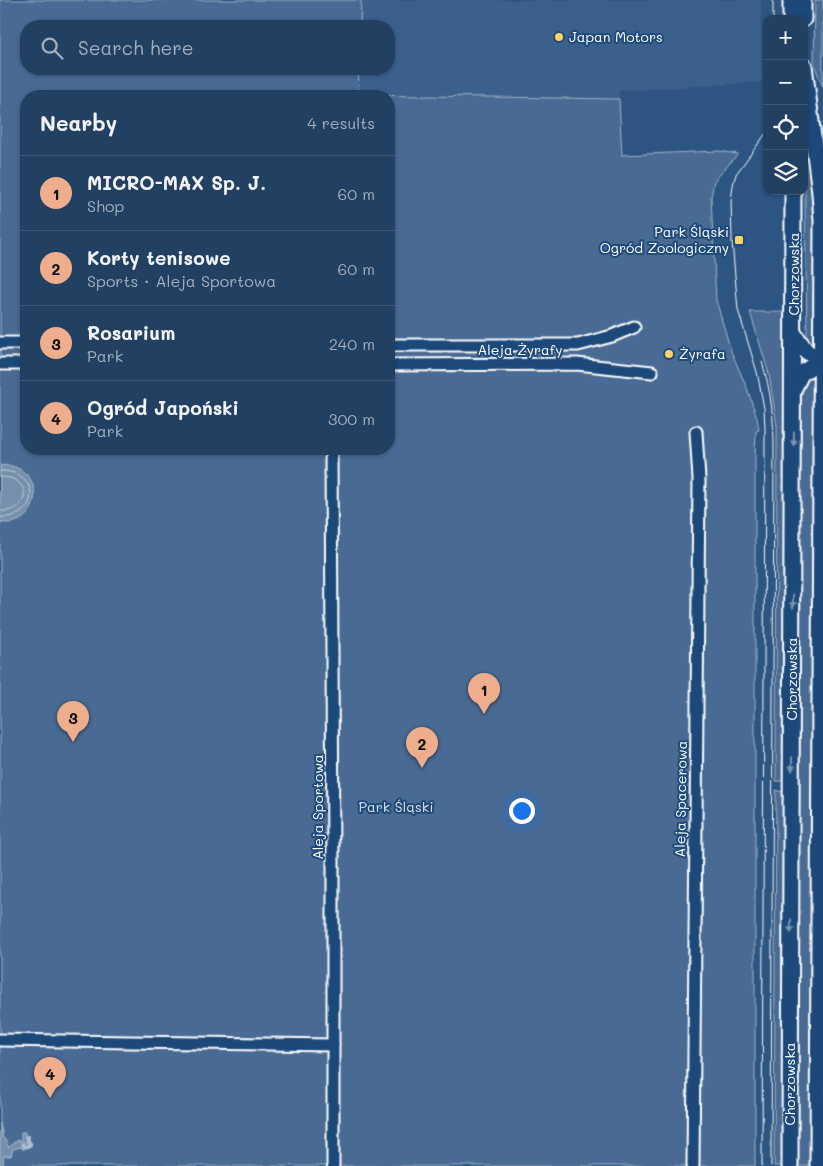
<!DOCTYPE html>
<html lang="en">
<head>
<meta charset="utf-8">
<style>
  body { margin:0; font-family:Mali,sans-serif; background:#294768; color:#f1f3f6 }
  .controls { position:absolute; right:15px; top:15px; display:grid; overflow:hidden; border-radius:10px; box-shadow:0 1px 4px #0004 }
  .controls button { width:45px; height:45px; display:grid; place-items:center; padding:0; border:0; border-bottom:1px solid #3e5977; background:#214062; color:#f1f3f6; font:25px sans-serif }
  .you { position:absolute; left:521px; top:810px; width:18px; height:18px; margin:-12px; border:4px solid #fff; border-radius:50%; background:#1a73e8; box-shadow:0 0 0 8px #1a73e833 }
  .badge { display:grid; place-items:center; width:32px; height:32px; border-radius:50%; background:#eead8d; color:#111; font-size:16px; font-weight:700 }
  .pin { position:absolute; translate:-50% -41px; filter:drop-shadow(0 1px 2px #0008) }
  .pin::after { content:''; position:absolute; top:26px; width:18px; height:15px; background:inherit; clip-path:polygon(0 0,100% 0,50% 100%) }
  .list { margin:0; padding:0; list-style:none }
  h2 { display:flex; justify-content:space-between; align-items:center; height:65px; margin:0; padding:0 20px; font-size:21px }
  h2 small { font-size:16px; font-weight:400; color:#a2afbe }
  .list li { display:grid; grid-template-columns:32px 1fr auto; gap:15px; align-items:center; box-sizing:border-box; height:75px; padding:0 20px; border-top:1px solid #3e5977 }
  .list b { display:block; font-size:19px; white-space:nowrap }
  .list p { margin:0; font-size:16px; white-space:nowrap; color:#a2afbe }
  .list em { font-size:16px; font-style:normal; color:#a2afbe }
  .icon { flex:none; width:28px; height:28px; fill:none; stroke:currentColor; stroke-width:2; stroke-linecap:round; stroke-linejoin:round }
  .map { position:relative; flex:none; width:823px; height:1166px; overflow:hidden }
  .search { position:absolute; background:#214062; box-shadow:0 1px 4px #0004; left:20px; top:20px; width:375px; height:55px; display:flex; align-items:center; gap:12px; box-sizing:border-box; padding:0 18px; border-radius:20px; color:#a2afbe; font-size:19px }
  .panel { position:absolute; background:#214062; box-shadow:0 1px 4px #0004; left:20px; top:90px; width:375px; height:365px; border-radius:20px }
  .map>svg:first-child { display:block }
  .built { fill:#3b618b }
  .green { fill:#486b92; stroke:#a4b5c8; fill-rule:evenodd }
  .water { fill:#748fad; stroke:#acbcce }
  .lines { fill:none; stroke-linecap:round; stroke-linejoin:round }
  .shore { stroke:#c7d2de; stroke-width:1 }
  .stream { stroke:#acbcce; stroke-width:4 }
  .street-casing { stroke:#fff; stroke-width:15 }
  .secondary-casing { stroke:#fff; stroke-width:19 }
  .street { stroke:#1f4a7a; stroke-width:11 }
  .secondary { stroke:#1f4a7a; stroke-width:15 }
  .tram { stroke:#fff; stroke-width:1 }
  .oneway { fill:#7992af }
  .poi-dot { fill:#ffd166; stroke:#1f4a7a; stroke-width:2 }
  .labels { text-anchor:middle; stroke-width:4; stroke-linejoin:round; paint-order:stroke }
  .poi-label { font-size:14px; fill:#fff; stroke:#1f4a7a; text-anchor:start }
  .street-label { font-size:14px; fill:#fff; stroke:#1f4a7a }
  .park-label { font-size:14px; fill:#dae1e9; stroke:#1f4a7a }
</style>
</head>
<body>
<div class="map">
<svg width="823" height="1166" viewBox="0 0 823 1166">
  <rect width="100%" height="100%" fill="#2c5582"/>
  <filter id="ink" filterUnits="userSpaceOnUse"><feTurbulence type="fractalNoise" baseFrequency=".02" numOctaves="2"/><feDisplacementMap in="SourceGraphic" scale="10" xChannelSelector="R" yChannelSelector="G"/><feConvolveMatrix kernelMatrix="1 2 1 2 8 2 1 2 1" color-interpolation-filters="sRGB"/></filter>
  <g filter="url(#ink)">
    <!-- built -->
    <path class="built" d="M 361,0 L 761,0 L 762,82 L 619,91 L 619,99 L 358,95 L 359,69 L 389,69 L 389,26 L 360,26 Z"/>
    <!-- green -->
    <g class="green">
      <path d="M 0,0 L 361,0 L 360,26 L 26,26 L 26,69 L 359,69 L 358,95 L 619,99 L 622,155 L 718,151 L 738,154 L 714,181 L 711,197 L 716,300 L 731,351 L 747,388 L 757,418 L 759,430 L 756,431 L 755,457 L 755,1166 L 0,1166 ZM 26,96 L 389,96 L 389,449 L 26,449 Z"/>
      <path d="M 815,0 L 823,0 L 823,87 L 814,64 Z"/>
      <path d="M 804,134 L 814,201 L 814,343 L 811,345 L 807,342 L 807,332 Z"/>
      <path d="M 750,312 L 787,312 L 785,778 L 781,781 L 776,781 L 777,426 L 769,374 Z"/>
      <path d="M 811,374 L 814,376 L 814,387 L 810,1166 L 797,1166 L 801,400 L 804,378 Z"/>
      <path d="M 776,790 L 785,793 L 783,1166 L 774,1166 Z"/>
    </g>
    <!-- water -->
    <g class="water">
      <path d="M 8,465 C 51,474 37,531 0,522 L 0,466 Z"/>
      <path d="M 0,1123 L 3,1138 L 6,1141 L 9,1148 L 14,1142 L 17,1142 L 17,1140 L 21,1141 L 21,1132 L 25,1132 L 25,1143 L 23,1143 L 23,1150 L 22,1147 L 13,1149 L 11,1156 L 6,1156 L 4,1155 L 3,1166 L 0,1166 Z"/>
    </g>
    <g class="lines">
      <!-- shore -->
      <g class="shore">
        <path d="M 0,471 C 43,470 39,521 0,517"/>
        <path d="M 0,477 C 33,476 32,513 0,511"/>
      </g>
      <!-- stream -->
      <path class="stream" d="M 22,1144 L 25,1147 L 30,1145 L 30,1143 L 28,1143 L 28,1137 L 26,1137"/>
      <!-- street casing -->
      <g class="street-casing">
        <g id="street">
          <path d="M 0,343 L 26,343"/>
          <path d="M 389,345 L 578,345 L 612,336 L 634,327"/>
          <path d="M 0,364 L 26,364"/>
          <path d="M 389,365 L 577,364 L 652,372"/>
          <path d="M 331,449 L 333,861 L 333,1166"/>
          <path d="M 0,1040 L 333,1045"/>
          <path d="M 693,1166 L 699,479 L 696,432"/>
        </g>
      </g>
      <!-- secondary casing -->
      <g class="secondary-casing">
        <g id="secondary">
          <path d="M 791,0 L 791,19"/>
          <path d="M 803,19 L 803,0"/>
          <path d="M 804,66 L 820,193 L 822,221 L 818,1166"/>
          <path d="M 794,334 L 807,352 L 821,359"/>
          <path d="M 794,388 L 801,374 L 821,359"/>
          <path d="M 790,1166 L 793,191"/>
        </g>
      </g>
      <!-- street -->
      <use href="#street" class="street"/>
      <!-- secondary -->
      <use href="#secondary" class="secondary"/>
      <!-- tram -->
      <g class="tram">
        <path d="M 773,19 L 773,0"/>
        <path d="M 762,362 C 771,391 774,419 774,449 L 771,1166"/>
        <path d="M 762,1166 L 765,428 L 764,408 L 757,372 L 738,310 L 732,241 L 731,201 L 733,185 L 736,174 L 767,132"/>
      </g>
    </g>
    <!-- one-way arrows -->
    <defs><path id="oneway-solid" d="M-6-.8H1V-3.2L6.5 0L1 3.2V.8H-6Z" transform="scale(1.25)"/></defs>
    <g class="oneway">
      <use href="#oneway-solid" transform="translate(794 439) rotate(90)"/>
      <use href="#oneway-solid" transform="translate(793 601) rotate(90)"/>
      <use href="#oneway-solid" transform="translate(792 764) rotate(90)"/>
      <use href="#oneway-solid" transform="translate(791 926) rotate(90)"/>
    </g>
  </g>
  <!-- markers -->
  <g class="poi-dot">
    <circle cx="559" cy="37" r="5"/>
    <rect x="734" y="235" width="10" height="10" rx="2.5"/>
    <circle cx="669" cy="354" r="5"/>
  </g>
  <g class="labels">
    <!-- poi labels -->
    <g class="poi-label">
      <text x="569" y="42">Japan Motors</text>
      <text x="729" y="237" text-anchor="end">Park Śląski<tspan x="729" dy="16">Ogród Zoologiczny</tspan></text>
      <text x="679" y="359">Żyrafa</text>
    </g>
    <!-- street labels -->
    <g class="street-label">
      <text transform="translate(794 274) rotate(-90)" y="5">Chorzowska</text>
      <text x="520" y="355">Aleja Żyrafy</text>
      <text transform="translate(792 679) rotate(-90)" y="5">Chorzowska</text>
      <text transform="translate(681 799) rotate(-89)" y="5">Aleja Spacerowa</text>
      <text transform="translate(318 807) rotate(-90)" y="5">Aleja Sportowa</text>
      <text transform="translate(790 1084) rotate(-90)" y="5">Chorzowska</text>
    </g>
    <!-- park labels -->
    <g class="park-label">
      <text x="396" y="812">Park Śląski</text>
    </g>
  </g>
</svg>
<div class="controls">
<button>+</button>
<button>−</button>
<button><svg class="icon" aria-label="locate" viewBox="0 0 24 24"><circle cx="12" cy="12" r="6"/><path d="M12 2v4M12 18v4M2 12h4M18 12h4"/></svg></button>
<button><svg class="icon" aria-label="layers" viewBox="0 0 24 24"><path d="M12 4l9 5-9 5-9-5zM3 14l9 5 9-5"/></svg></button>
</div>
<div class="you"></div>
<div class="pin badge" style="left:484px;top:714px">1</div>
<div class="pin badge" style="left:422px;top:768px">2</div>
<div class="pin badge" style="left:73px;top:742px">3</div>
<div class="pin badge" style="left:50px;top:1098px">4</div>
<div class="search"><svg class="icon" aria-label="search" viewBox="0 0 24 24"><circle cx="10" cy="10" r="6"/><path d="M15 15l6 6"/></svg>Search here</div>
<section class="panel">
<h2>Nearby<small>4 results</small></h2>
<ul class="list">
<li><span class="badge">1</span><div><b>MICRO-MAX Sp. J.</b><p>Shop</p></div><em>60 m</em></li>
<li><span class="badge">2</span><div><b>Korty tenisowe</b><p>Sports · Aleja Sportowa</p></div><em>60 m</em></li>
<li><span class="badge">3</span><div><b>Rosarium</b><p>Park</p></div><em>240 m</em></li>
<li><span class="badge">4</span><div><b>Ogród Japoński</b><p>Park</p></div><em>300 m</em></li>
</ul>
</section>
</div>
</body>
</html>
